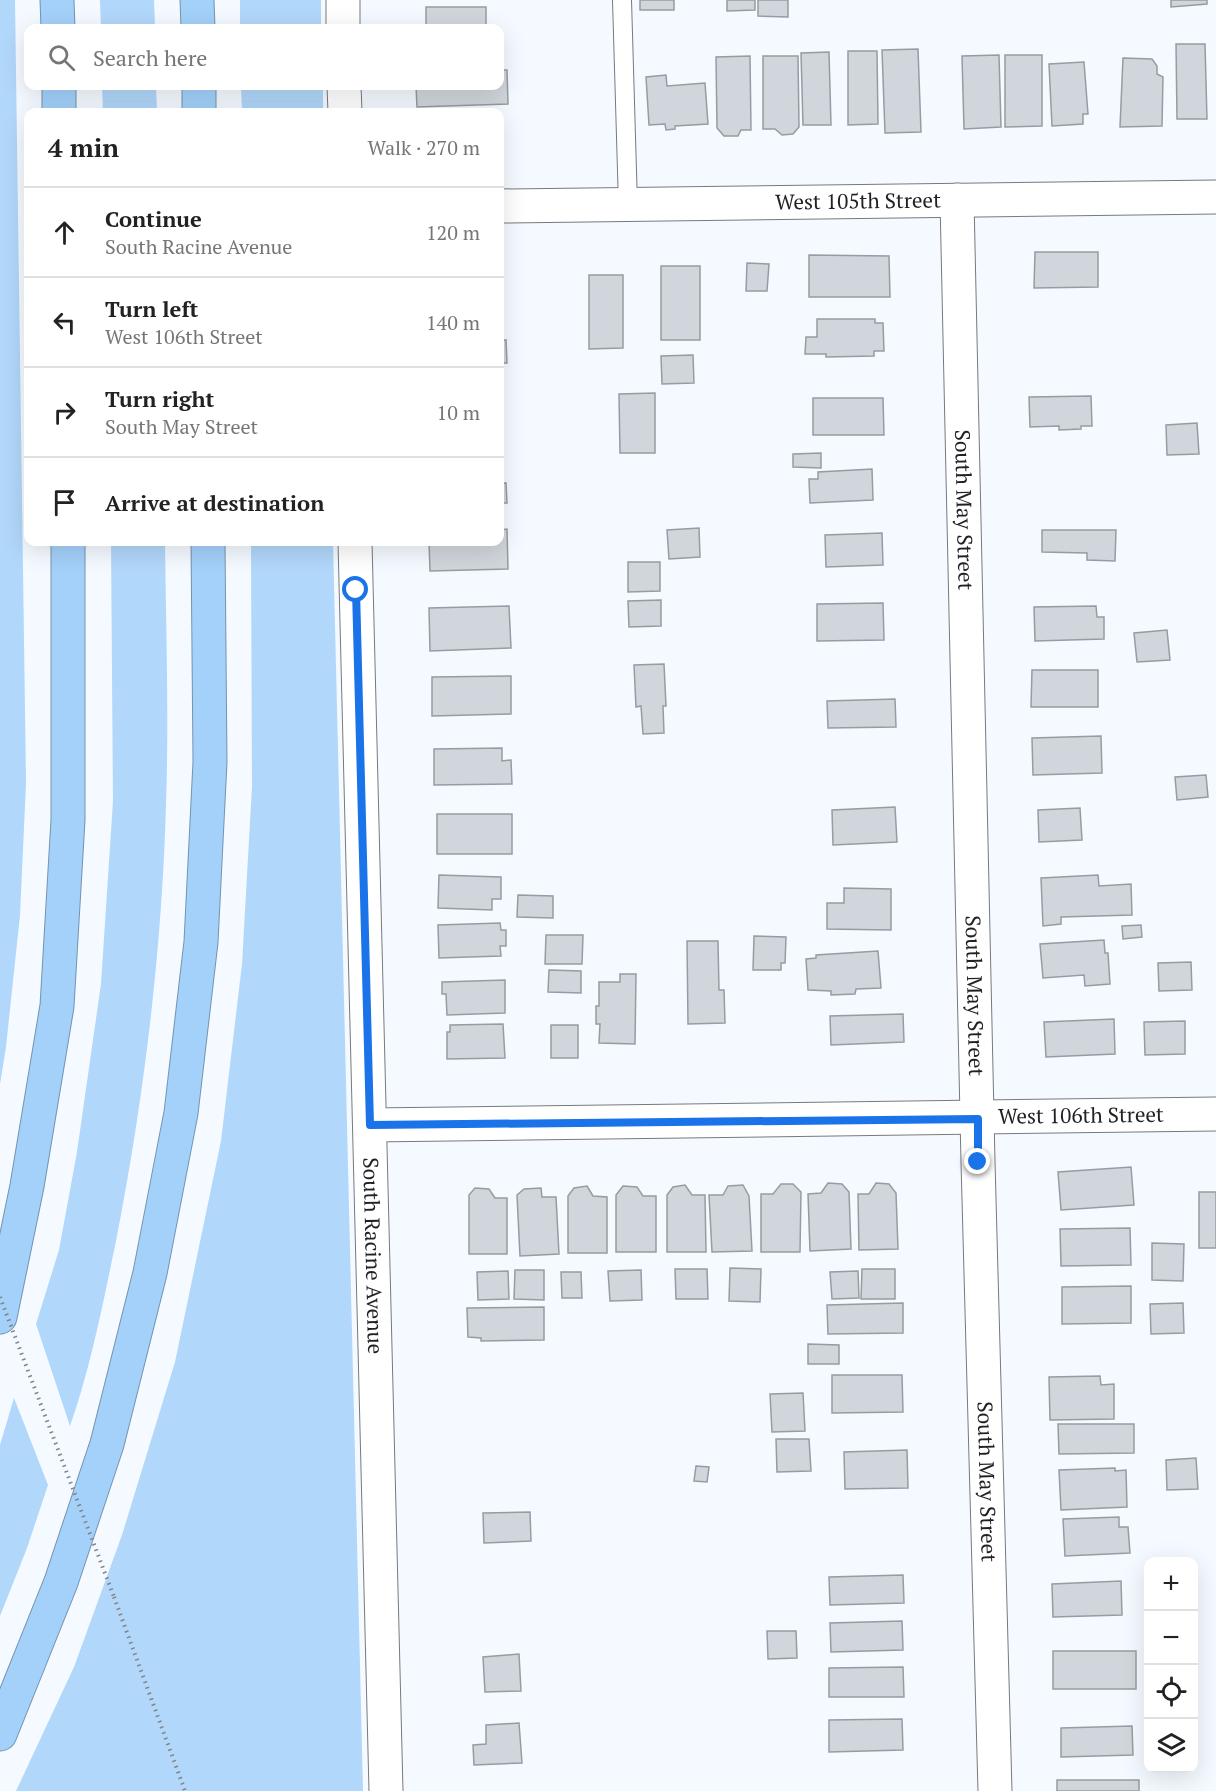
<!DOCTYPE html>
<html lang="en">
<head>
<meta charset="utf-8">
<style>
  body { margin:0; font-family:"PT Serif",serif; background:#f6f6f6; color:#222 }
  .controls { position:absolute; right:18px; bottom:18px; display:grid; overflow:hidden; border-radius:12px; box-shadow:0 6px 24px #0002 }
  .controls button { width:54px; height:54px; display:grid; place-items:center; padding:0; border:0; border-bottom:2px solid #e0e0e0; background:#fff; color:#222; font:30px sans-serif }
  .stop { position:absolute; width:18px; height:18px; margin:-14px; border:4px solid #1a73e8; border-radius:50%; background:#fff }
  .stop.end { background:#1a73e8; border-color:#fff; box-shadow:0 2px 6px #0008 }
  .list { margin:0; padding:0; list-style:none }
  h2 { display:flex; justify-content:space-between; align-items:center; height:78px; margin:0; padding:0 24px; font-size:26px }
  h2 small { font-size:20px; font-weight:400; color:#767676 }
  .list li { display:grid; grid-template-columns:39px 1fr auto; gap:18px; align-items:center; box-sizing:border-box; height:90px; padding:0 24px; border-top:2px solid #e0e0e0 }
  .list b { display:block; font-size:22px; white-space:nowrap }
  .list p { margin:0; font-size:20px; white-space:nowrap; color:#767676 }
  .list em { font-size:20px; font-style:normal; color:#767676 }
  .icon { flex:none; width:33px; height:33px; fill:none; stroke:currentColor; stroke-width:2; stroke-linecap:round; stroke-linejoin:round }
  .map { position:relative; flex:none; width:1216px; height:1791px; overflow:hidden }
  .search { position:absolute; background:#fff; box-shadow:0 6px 24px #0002; left:24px; top:24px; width:480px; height:66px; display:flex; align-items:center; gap:15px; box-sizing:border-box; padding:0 21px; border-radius:12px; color:#767676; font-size:22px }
  .panel { position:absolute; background:#fff; box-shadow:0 6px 24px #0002; left:24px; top:108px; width:480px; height:438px; border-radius:12px }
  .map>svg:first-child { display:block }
  .green { fill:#b1d7fa }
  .building { fill:#d0d6db; stroke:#979ca1; stroke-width:1.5 }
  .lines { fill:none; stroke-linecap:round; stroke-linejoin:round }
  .service-casing { stroke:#757a7e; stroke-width:20 }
  .minor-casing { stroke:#757a7e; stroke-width:35 }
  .motorway-casing { stroke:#7593af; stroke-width:35 }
  .path { stroke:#818588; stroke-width:4; stroke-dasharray:1.5 4.5; stroke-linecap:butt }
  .service { stroke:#fff; stroke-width:18 }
  .minor { stroke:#fff; stroke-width:33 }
  .motorway { stroke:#a3d1fa; stroke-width:33 }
  .path-bridge { stroke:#818588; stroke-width:4; stroke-dasharray:1.5 4.5; stroke-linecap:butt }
  .route { stroke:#1a73e8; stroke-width:8 }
  .labels { text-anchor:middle; stroke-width:5; stroke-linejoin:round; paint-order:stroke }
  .street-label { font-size:21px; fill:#1f2123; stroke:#f4faff }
</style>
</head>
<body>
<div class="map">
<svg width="1216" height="1791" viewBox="0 0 1216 1791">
  <rect width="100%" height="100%" fill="#f4faff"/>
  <!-- green -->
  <g class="green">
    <path d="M 0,0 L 15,0 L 26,783 L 20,915 L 6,1047 L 0,1084 Z"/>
    <path d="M 100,0 L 154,0 L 155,28 L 101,28 Z"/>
    <rect x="240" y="0" width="81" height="28"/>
    <path d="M 102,86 L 156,86 L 157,112 L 103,112 Z"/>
    <path d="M 241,86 L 323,86 L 323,112 L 242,112 Z"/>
    <path d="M 111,542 L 165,542 C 166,629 169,717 166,804 C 162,950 144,1098 116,1241 C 103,1303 91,1366 70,1426 L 36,1324 L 59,1250 L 77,1152 L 101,984 L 113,801 Z"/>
    <path d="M 251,542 L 333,542 L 363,1791 L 16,1791 L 74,1667 L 122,1535 L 175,1362 L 221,1141 L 242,964 L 252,787 Z"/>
    <path d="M 14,1398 L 48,1485 L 27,1548 L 0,1616 L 0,1445 Z"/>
  </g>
  <!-- building -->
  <g class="building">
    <rect x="640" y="0" width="34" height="10"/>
    <path d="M 727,0 L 755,0 L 755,10 L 727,11 Z"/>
    <path d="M 758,0 L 788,0 L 788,17 L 758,16 Z"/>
    <path d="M 1171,0 L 1207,0 L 1207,4 L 1171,7 Z"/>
    <rect x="426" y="7" width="60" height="21"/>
    <path d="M 1176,44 L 1205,44 L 1207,119 L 1177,119 Z"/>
    <path d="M 918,49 L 921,132 L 885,133 L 882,50 Z"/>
    <path d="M 848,51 L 877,51 L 878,124 L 848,125 Z"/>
    <path d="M 829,52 L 831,125 L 803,125 L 801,53 Z"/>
    <path d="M 999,55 L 1001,127 L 964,129 L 962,56 Z"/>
    <path d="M 1005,55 L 1042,55 L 1042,126 L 1005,127 Z"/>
    <path d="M 750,56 L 751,130 L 741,130 L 738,136 L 724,136 L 717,128 L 716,57 Z"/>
    <path d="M 763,56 L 798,56 L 799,127 L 793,134 L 782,135 L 775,129 L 763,129 Z"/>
    <path d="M 1123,58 L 1152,59 L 1157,66 L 1157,74 L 1163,77 L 1162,126 L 1120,127 Z"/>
    <path d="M 1084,62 L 1088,114 L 1083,114 L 1083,124 L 1052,126 L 1049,64 Z"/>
    <path d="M 500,70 L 507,70 L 508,104 L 417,107 L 416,86 L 500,86 Z"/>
    <path d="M 666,75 L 667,86 L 705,83 L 708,124 L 675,126 L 675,129 L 666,130 L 665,124 L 649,125 L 646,77 Z"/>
    <path d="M 1035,252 L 1098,252 L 1098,287 L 1034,288 Z"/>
    <path d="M 809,255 L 889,256 L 890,297 L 809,297 Z"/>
    <path d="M 747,263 L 769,264 L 767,291 L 746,291 Z"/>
    <rect x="661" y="266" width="39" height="74"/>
    <path d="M 589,275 L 623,275 L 623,348 L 589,349 Z"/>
    <path d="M 817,319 L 875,319 L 875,323 L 883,323 L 884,351 L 874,351 L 874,356 L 826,357 L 826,354 L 805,354 L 806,337 L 817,337 Z"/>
    <path d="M 506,340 L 507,363 L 500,363 L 500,341 Z"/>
    <path d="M 693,355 L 694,383 L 662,384 L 661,356 Z"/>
    <path d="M 655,393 L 655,453 L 620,453 L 619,394 Z"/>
    <path d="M 1091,396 L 1092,426 L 1081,426 L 1081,429 L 1059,430 L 1059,426 L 1030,427 L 1029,397 Z"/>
    <path d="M 813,398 L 883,398 L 884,435 L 813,435 Z"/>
    <path d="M 1197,423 L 1199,454 L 1167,455 L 1166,425 Z"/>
    <path d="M 821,453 L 821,468 L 793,467 L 793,454 Z"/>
    <path d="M 872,469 L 873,500 L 810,503 L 809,479 L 818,479 L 818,472 Z"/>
    <path d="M 506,483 L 507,503 L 500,503 L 500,484 Z"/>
    <path d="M 699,528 L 700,557 L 669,559 L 667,530 Z"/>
    <path d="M 507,529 L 508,569 L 430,571 L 429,542 L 500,542 L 500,530 Z"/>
    <path d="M 1042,530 L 1116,530 L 1115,561 L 1087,560 L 1087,553 L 1042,552 Z"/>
    <path d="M 882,533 L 883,565 L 826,567 L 825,535 Z"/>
    <path d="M 628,562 L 660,562 L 660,591 L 628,592 Z"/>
    <path d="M 661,600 L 661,626 L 629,627 L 628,601 Z"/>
    <path d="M 883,603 L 884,640 L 817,641 L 817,604 Z"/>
    <path d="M 509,606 L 511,648 L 430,651 L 429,608 Z"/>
    <path d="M 1096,606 L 1097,617 L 1104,617 L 1104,639 L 1035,641 L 1034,607 Z"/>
    <path d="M 1167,630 L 1170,660 L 1137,662 L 1134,633 Z"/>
    <path d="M 664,664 L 666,706 L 663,706 L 664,733 L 643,734 L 641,706 L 636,707 L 634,665 Z"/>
    <path d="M 1032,670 L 1098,670 L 1098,707 L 1031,707 Z"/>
    <path d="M 511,676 L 511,714 L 432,716 L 432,677 Z"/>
    <path d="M 895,699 L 896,727 L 828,728 L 827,701 Z"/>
    <path d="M 1101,736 L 1102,773 L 1033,775 L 1032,738 Z"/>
    <path d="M 502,748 L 502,761 L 511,760 L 512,784 L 434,785 L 434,749 Z"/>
    <path d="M 1206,775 L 1208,797 L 1177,800 L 1175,777 Z"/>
    <path d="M 895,807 L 897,842 L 833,845 L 832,810 Z"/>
    <path d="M 1080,808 L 1082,840 L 1039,842 L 1038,810 Z"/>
    <rect x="437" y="814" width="75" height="40"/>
    <path d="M 439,875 L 501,877 L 501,899 L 492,899 L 492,910 L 438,908 Z"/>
    <path d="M 1098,875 L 1099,886 L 1131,884 L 1132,915 L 1061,917 L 1061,924 L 1043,926 L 1041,878 Z"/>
    <path d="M 844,888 L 891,889 L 891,930 L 827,929 L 827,903 L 844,903 Z"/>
    <path d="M 518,895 L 553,896 L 553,918 L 517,917 Z"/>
    <path d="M 500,923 L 501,930 L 506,930 L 506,946 L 500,946 L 501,956 L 439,958 L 438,925 Z"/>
    <path d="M 1141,925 L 1142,937 L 1123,939 L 1122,926 Z"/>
    <path d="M 546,935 L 583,935 L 582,964 L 545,964 Z"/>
    <path d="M 754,936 L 786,937 L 785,963 L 781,963 L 781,970 L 753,970 Z"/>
    <path d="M 1104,940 L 1105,953 L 1108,953 L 1110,984 L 1085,986 L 1084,975 L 1043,978 L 1040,944 Z"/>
    <path d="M 687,941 L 718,941 L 719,990 L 724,990 L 725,1023 L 688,1024 Z"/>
    <path d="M 878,951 L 881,988 L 856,989 L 855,994 L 831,995 L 831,991 L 808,990 L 806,959 L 816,958 L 816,955 Z"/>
    <path d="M 1191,962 L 1192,990 L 1159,991 L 1158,963 Z"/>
    <path d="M 549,970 L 581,971 L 581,993 L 548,992 Z"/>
    <path d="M 620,974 L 636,974 L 635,1044 L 599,1043 L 600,1024 L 596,1024 L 596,1006 L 599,1006 L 599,982 L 620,982 Z"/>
    <path d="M 505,980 L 505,1013 L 447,1015 L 446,994 L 442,994 L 442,982 Z"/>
    <path d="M 903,1014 L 904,1042 L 831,1045 L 830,1016 Z"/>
    <path d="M 1114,1019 L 1115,1054 L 1046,1057 L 1044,1022 Z"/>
    <path d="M 1185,1021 L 1185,1054 L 1145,1055 L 1144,1022 Z"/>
    <path d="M 503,1024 L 505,1058 L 447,1059 L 447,1032 L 450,1032 L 450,1025 Z"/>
    <rect x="551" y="1025" width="27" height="33"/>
    <path d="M 1131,1167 L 1134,1205 L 1061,1210 L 1058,1172 Z"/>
    <path d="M 828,1183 L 842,1184 L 849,1192 L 851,1249 L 810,1251 L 808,1194 L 821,1193 Z"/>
    <path d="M 876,1183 L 889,1184 L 896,1193 L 898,1249 L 859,1250 L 858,1194 L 869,1194 Z"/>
    <path d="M 781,1184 L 793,1184 L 801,1192 L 800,1252 L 761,1252 L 761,1194 L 773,1194 Z"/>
    <path d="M 685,1185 L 692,1195 L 705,1195 L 706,1252 L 667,1252 L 667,1195 L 673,1187 Z"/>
    <path d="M 743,1185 L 749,1196 L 752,1251 L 712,1252 L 709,1195 L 723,1195 L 728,1186 Z"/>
    <path d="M 587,1186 L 593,1196 L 607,1197 L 607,1253 L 568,1253 L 568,1196 L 574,1188 Z"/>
    <path d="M 623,1186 L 637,1187 L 643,1196 L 656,1196 L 656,1252 L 616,1252 L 616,1195 Z"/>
    <path d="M 475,1188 L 489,1189 L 495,1198 L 507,1198 L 507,1254 L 469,1254 L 469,1195 Z"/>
    <path d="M 541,1188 L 542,1197 L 556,1197 L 559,1254 L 520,1256 L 517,1195 L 524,1189 Z"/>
    <rect x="1199" y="1192" width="17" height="56"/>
    <path d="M 1130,1228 L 1131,1265 L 1061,1266 L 1060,1229 Z"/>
    <path d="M 1152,1243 L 1184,1244 L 1183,1281 L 1152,1280 Z"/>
    <path d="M 730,1268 L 761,1269 L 760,1302 L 729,1301 Z"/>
    <path d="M 675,1269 L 707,1269 L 708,1299 L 676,1299 Z"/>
    <path d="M 862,1269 L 895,1269 L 895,1299 L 861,1299 Z"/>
    <path d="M 515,1270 L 544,1270 L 544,1300 L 514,1299 Z"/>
    <path d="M 641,1270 L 642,1300 L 610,1301 L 608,1271 Z"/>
    <path d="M 508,1271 L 509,1299 L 478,1300 L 477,1272 Z"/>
    <path d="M 858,1271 L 859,1298 L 832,1299 L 830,1272 Z"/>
    <path d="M 561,1272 L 581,1272 L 582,1298 L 562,1298 Z"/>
    <path d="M 1131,1286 L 1131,1323 L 1062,1324 L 1062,1287 Z"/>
    <path d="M 903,1303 L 903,1333 L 828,1334 L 827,1305 Z"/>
    <path d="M 1183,1303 L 1184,1333 L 1151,1334 L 1150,1304 Z"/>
    <path d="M 544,1307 L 544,1340 L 481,1341 L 481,1338 L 468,1337 L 467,1308 Z"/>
    <path d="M 808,1344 L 839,1345 L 839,1364 L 808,1364 Z"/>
    <path d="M 832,1375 L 902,1375 L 903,1412 L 832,1413 Z"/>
    <path d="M 1100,1376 L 1101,1385 L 1114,1384 L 1114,1419 L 1050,1420 L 1049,1377 Z"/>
    <path d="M 803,1393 L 805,1431 L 772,1432 L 770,1394 Z"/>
    <path d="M 1058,1424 L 1134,1424 L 1134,1453 L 1059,1454 Z"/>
    <path d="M 776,1439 L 809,1439 L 811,1471 L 777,1472 Z"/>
    <path d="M 907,1450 L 908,1488 L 845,1489 L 844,1452 Z"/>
    <path d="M 1196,1458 L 1198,1489 L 1167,1490 L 1166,1460 Z"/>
    <path d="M 696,1466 L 709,1467 L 707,1482 L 694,1481 Z"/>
    <path d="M 1115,1468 L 1115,1471 L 1126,1470 L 1127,1507 L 1061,1510 L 1059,1470 Z"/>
    <path d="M 530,1512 L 531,1541 L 484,1543 L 483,1513 Z"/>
    <path d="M 1119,1517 L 1119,1527 L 1128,1527 L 1130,1553 L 1065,1556 L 1063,1519 Z"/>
    <path d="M 903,1575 L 904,1603 L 830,1605 L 829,1577 Z"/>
    <path d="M 1121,1581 L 1122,1615 L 1053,1617 L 1052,1584 Z"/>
    <path d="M 902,1621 L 903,1650 L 831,1652 L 830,1623 Z"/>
    <path d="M 767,1631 L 796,1631 L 797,1658 L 768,1659 Z"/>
    <rect x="1053" y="1651" width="83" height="38"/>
    <path d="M 519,1654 L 521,1691 L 485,1692 L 483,1657 Z"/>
    <path d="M 903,1667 L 904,1697 L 829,1697 L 829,1668 Z"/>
    <path d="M 902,1719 L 903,1750 L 829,1752 L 829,1720 Z"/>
    <path d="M 519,1723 L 522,1763 L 474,1765 L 473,1745 L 486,1744 L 486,1725 Z"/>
    <path d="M 1132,1726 L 1133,1755 L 1061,1757 L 1061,1728 Z"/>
    <rect x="1057" y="1780" width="82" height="11"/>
  </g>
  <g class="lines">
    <!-- service casing -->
    <g class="service-casing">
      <path id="service" d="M 622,0 L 628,205"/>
    </g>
    <!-- minor casing -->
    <g class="minor-casing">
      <g id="minor">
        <path d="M 343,0 L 343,28"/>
        <path d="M 344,86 L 345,112"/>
        <path id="s1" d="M 957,200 L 978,1162 L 995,1791"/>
        <path id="s2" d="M 500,206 L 1216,197"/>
        <path id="s3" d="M 355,542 L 386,1791"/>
        <path id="s4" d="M 370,1125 L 1216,1114"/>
      </g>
    </g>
    <!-- motorway casing -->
    <g class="motorway-casing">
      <g id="motorway">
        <path d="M 57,0 L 58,28"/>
        <path d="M 197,0 L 198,28"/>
        <path d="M 59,86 L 59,112"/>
        <path d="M 199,86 L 199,112"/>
        <path d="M 0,1317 L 27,1186 L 57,1006 L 68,820 L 68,542"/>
        <path d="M 0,1734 L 61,1582 L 107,1444 L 150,1273 L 181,1113 L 201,942 L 210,762 L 208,542"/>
      </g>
    </g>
    <!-- path -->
    <path class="path" d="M 114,1597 L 185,1791"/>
    <!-- service -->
    <use href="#service" class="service"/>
    <!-- minor -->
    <use href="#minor" class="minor"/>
    <!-- motorway -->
    <use href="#motorway" class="motorway"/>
    <!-- path-bridge -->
    <path class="path-bridge" d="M 0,1297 L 114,1597"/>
  </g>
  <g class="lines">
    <!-- route -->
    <path class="route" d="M 356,590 L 370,1125 L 978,1119 L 978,1162"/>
  </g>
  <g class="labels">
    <!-- street labels -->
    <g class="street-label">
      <text dy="7" stroke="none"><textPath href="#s2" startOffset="358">West 105th Street</textPath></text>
      <text dy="7" stroke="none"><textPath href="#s1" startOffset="310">South May Street</textPath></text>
      <text dy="7" stroke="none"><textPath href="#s1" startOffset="796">South May Street</textPath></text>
      <text dy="7" stroke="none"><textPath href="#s4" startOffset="711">West 106th Street</textPath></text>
      <text dy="7" stroke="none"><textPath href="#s3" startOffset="714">South Racine Avenue</textPath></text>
      <text dy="7" stroke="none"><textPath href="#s1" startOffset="1282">South May Street</textPath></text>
    </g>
  </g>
</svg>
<div class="controls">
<button>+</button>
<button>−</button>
<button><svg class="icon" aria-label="locate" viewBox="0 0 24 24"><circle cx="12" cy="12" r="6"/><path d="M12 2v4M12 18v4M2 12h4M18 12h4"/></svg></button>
<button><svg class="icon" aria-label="layers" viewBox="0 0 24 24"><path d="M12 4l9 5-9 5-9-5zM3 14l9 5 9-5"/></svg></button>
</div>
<div class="stop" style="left:356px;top:590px"></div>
<div class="stop end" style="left:978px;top:1162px"></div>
<div class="search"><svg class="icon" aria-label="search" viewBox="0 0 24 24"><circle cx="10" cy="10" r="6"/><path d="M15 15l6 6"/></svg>Search here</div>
<section class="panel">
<h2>4 min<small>Walk · 270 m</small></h2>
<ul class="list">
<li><svg class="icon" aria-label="ahead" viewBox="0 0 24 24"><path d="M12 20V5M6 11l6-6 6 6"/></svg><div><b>Continue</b><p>South Racine Avenue</p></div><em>120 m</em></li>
<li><svg class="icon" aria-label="left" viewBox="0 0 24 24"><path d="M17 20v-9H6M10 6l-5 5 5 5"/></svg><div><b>Turn left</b><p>West 106th Street</p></div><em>140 m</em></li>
<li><svg class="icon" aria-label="right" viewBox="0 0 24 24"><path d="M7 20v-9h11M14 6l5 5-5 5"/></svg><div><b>Turn right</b><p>South May Street</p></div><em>10 m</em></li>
<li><svg class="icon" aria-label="arrive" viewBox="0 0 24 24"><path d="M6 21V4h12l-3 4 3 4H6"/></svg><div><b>Arrive at destination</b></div></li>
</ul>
</section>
</div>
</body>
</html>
